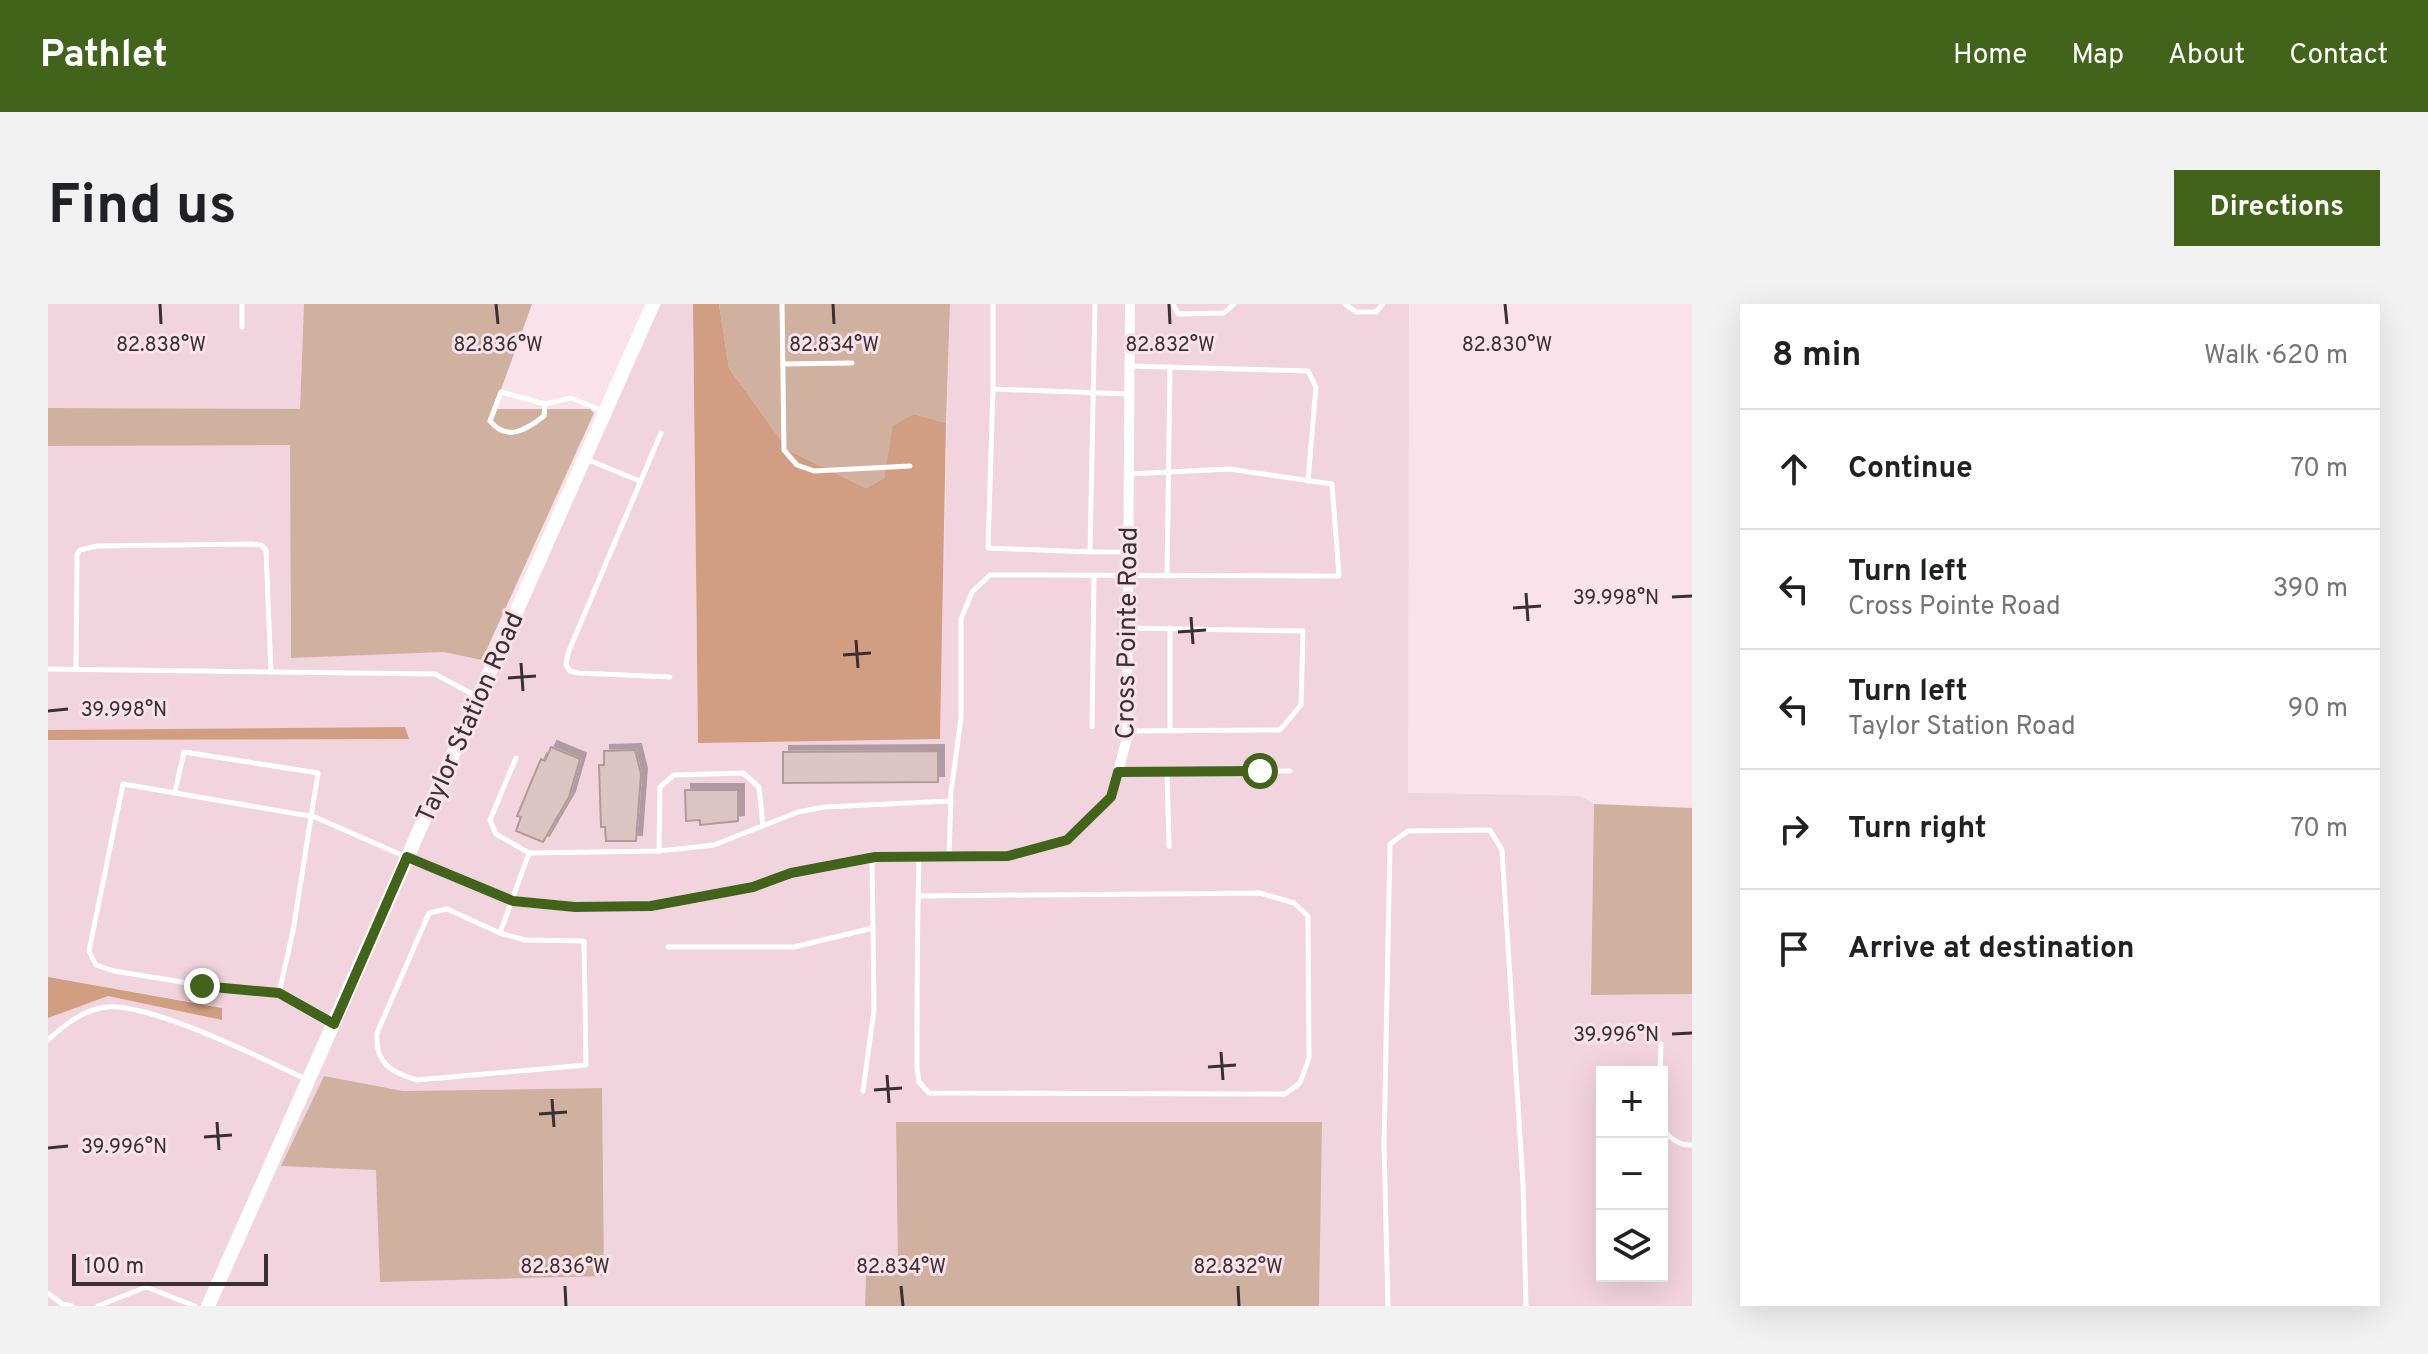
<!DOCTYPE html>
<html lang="en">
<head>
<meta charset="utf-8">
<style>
  body { margin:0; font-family:Overpass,sans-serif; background:#f2f2f2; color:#202124 }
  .controls { position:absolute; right:24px; bottom:24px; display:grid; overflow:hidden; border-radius:0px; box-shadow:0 8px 32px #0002 }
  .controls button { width:72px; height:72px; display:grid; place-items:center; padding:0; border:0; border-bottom:2px solid #e0e0e0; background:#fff; color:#202124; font:40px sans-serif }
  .scale { position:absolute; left:24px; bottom:20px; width:196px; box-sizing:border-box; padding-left:8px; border:4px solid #383032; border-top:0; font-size:22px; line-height:28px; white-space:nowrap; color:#383032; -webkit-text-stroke:6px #f9e2e9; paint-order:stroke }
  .stop { position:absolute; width:24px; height:24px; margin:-18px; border:6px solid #42641a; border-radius:50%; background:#fff }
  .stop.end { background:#42641a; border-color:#fff; box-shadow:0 2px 8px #0008 }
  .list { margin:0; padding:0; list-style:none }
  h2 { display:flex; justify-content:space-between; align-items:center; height:104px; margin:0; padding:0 32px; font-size:34px }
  h2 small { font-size:26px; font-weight:400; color:#757577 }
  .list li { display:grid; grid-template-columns:52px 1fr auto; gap:24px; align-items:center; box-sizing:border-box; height:120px; padding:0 32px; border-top:2px solid #e0e0e0 }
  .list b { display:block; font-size:30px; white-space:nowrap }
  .list p { margin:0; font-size:26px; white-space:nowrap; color:#757577 }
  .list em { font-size:26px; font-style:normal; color:#757577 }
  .icon { flex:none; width:44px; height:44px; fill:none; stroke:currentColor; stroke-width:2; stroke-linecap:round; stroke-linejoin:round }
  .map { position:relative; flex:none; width:1644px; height:1002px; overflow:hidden; border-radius:0px }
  header { display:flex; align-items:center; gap:48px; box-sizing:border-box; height:112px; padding:0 40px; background:#42641a; color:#fff }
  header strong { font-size:38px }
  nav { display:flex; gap:44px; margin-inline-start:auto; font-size:28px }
  .intro { display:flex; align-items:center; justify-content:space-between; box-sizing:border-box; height:192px; padding:0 48px }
  h1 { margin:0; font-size:56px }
  .button { padding:20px 36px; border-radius:0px; background:#42641a; color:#fff; font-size:28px; font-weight:700 }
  main { display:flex; gap:48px; padding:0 48px }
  aside { flex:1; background:#fff; border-radius:0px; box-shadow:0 8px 32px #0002 }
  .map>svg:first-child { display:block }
  .built { fill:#f2d4de; fill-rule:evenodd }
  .green { fill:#d0b09f }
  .forest { fill:#d19e82 }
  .building { fill:#dcc5c3; stroke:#b19b99; stroke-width:2; filter:url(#shadow) }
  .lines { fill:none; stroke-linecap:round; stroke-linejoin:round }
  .lane { stroke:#fff; stroke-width:5 }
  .street { stroke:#fff; stroke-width:10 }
  .secondary { stroke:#fff; stroke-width:14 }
  .route { stroke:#42641a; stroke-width:10 }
  .ticks { fill:none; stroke:#383032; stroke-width:3 }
  .labels { text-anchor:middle; stroke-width:6; stroke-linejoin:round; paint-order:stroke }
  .street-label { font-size:26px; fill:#383032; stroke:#f9e2e9 }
  .ticks-label { font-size:20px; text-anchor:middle; fill:#383032; stroke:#f9e2e9; stroke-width:6; stroke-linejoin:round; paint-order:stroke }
</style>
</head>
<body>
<header>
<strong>Pathlet</strong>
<nav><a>Home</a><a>Map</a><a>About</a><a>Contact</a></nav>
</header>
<div class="intro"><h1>Find us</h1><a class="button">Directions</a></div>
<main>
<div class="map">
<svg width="1644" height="1002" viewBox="0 0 1644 1002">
  <defs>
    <filter id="shadow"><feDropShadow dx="6" dy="-6" stdDeviation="0" flood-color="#0004"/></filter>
  </defs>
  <rect width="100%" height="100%" fill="#f9e2e9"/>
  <!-- built -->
  <g class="built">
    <path d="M 0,0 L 256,0 L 252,105 L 0,104 Z"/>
    <path d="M 613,0 L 645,0 L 650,439 L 892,434 L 902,0 L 1361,0 L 1360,489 L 1532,492 L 1546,500 L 1543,691 L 1644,690 L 1644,1002 L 1271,1002 L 1273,818 L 848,818 L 850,968 L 818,971 L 817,1002 L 0,1002 L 0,714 L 60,692 L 174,715 L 173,703 L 0,673 L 0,436 L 360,435 L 357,423 L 0,426 L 0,142 L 242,141 L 243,354 L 396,348 L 452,358 ZM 1554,768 L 1614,768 L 1614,972 L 1554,972 ZM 276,772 L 355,787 L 553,784 L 332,978 L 329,866 Z"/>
  </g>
  <!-- green -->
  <g class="green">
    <path d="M 256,0 L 484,0 L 446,105 L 542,105 L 546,109 L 434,356 L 396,348 L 243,354 L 242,141 L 0,142 L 0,104 L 252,105 Z"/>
    <path d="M 671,0 L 902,0 L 898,119 L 866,110 L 836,174 L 818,184 L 740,146 L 681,64 Z"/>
    <path d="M 1546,500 L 1644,504 L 1644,690 L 1543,691 Z"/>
    <path d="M 276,772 L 355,787 L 554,784 L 556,972 L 332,978 L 328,866 L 233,862 Z"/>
    <path d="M 848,818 L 1274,818 L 1271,1002 L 817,1002 L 818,971 L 850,968 Z"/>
  </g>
  <!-- forest -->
  <g class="forest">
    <path d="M 645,0 L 671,0 L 681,64 L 740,146 L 818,184 L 836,174 L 845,122 L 866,110 L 898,119 L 892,435 L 650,439 Z"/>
    <path d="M 357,423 L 361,435 L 0,436 L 0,426 Z"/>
    <path d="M 0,673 L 174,704 L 174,716 L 60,692 L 0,714 Z"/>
  </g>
  <!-- building -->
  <g class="building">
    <path d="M 503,443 L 532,455 L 521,493 L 495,538 L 468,527 L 473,513 L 469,512 L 484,476 L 493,455 L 497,457 Z"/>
    <path d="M 587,446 L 593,470 L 588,537 L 558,537 L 557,523 L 553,523 L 551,461 L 556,461 L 556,447 Z"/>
    <path d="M 890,447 L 890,478 L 735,479 L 735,448 Z"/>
    <path d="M 637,486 L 690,486 L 690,517 L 652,521 L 652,516 L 638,517 Z"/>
  </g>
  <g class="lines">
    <!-- lane -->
    <g class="lane">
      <path d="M 194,0 L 194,23"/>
      <path d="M 734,0 L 736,146 L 749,161 L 766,167 L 862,162"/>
      <path d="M 945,0 L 945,85 L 1081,90"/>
      <path d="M 1047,0 L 1042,248 L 1080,248"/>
      <path d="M 1125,0 L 1130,10 L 1176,9 L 1186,0"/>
      <path d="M 1297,0 L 1308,8 L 1328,8 L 1335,0"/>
      <path d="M 735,60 L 804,59"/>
      <path d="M 1083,62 L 1260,67 L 1268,83 L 1260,177"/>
      <path d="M 945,85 L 940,244 L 1042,248"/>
      <path d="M 497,100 L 496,112 C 478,126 459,138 442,117 L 453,88 L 497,100 L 523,94 L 555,107"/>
      <path d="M 613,129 L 520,349 L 518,361 L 522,367 L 530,369 L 622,373"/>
      <path d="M 538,155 L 592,177"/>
      <path d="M 1119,272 L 1122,63"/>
      <path d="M 0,365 L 387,370 L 428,392"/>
      <path d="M 28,365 L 29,251 L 32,246 L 49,242 L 204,240 L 213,241 L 218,246 L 223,368"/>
      <path d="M 1044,423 L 1046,273"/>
      <path d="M 1122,426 L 1122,324"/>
      <path d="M 1080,427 L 1232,426 L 1253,401 L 1255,327 L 1081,324"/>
      <path d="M 468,454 L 442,516 L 448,530 L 481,549"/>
      <path d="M 1071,468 L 1242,467"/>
      <path d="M 1119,468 L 1121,542"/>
      <path d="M 127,488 L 136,448 L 270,469 L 245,627 L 231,689"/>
      <path d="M 611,547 L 612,483 L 626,471 L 695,469 L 711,483 L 715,522"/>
      <path d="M 901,552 L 903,488 L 913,414 L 913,315 L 924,288 L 942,271 L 1291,272 L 1284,180 L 1181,165 L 1081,170"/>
      <path d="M 870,592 L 1212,589 L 1246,599 L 1260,612 L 1261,754 L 1252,779 L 1237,790 L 881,789 L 871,778 L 869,763 C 869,693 869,623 871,554"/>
      <path d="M 452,629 L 477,636 L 536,637 L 538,761 L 369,776 C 342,768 327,759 329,729 L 381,609 L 399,605 L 452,629 L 481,549 L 611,547 L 666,541 L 750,508 L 777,503 L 903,497"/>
      <path d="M 620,643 L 746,643 L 825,624"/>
      <path d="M 285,719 L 231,689 L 184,686 L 66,667 L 48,661 L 41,647 L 75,480 L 267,513 L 356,552"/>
      <path d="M 0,736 C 16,721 35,706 58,703 C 104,699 215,755 260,776"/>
      <path d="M 1612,768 L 1613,740"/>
      <path d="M 815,787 L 826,706 L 824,555"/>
      <path d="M 1614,822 C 1619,833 1631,842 1644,841"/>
      <path d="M 0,989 L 14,1000 L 24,1002"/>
      <path d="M 50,1002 L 98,983 L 147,1002"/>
      <path d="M 1340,1002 L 1336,841 L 1342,540 L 1360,527 L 1442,526 L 1454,546 L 1475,880 L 1478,1002"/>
    </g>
    <!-- street -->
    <path class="street" d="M 359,553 L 465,597 L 527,603 L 603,602 L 705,583 L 743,569 L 827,553 L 960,552 L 1019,536 L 1063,493 L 1079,434 L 1082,0"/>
    <!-- secondary -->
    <path class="secondary" d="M 160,1002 L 605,0"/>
  </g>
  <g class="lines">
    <!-- route -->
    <path class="route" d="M 154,682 L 231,689 L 286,720 L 359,553 L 465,597 L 527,603 L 603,602 L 705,583 L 743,569 L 827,553 L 960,552 L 1019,536 L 1063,493 L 1070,468 L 1212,467"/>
  </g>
  <!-- ticks -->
  <path class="ticks" d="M 112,0 L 113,20M 448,0 L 450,20M 785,0 L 786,20M 1121,0 L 1122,20M 1457,0 L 1459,20M 1478,289 L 1480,317M 1624,293 L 1644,292M 1465,304 L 1493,302M 1143,313 L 1145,340M 1130,328 L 1158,326M 808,336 L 810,364M 795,351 L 823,349M 473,359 L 475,387M 460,374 L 488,372M 0,407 L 20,405M 1624,730 L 1644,729M 1173,748 L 1175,776M 1160,763 L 1188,761M 839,771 L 841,799M 826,786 L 854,784M 504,795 L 506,823M 491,810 L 519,808M 169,818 L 171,846M 156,833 L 184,831M 0,844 L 20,842M 517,982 L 518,1002M 853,982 L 855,1002M 1190,982 L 1191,1002"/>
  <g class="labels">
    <!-- street labels -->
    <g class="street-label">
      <text transform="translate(1078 329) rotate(-89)" y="9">Cross Pointe Road</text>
      <text transform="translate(421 413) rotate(-66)" y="9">Taylor Station Road</text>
    </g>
  </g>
  <g class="ticks-label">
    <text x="113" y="47">82.838°W</text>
    <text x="450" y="47">82.836°W</text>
    <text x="786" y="47">82.834°W</text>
    <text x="1122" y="47">82.832°W</text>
    <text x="1459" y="47">82.830°W</text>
    <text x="1568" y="300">39.998°N</text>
    <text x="76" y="412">39.998°N</text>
    <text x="1568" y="737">39.996°N</text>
    <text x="76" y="849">39.996°N</text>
    <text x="517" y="969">82.836°W</text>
    <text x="853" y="969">82.834°W</text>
    <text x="1190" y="969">82.832°W</text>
  </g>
</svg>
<div class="controls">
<button>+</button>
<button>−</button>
<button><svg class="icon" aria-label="layers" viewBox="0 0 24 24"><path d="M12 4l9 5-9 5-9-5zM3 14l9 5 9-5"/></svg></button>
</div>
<div class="scale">100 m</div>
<div class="stop" style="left:1212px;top:467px"></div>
<div class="stop end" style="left:154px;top:682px"></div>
</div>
<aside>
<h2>8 min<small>Walk · 620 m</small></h2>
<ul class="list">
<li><svg class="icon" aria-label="ahead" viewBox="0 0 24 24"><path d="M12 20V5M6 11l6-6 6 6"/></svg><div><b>Continue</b></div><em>70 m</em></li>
<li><svg class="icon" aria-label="left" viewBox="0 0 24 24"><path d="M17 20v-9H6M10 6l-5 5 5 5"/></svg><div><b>Turn left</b><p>Cross Pointe Road</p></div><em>390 m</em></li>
<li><svg class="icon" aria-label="left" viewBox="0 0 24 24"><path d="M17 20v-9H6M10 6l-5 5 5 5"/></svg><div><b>Turn left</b><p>Taylor Station Road</p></div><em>90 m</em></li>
<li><svg class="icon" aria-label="right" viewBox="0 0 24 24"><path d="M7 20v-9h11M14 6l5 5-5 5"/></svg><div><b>Turn right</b></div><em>70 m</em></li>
<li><svg class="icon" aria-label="arrive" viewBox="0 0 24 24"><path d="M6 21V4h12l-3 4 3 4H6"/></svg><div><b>Arrive at destination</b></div></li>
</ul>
</aside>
</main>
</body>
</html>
